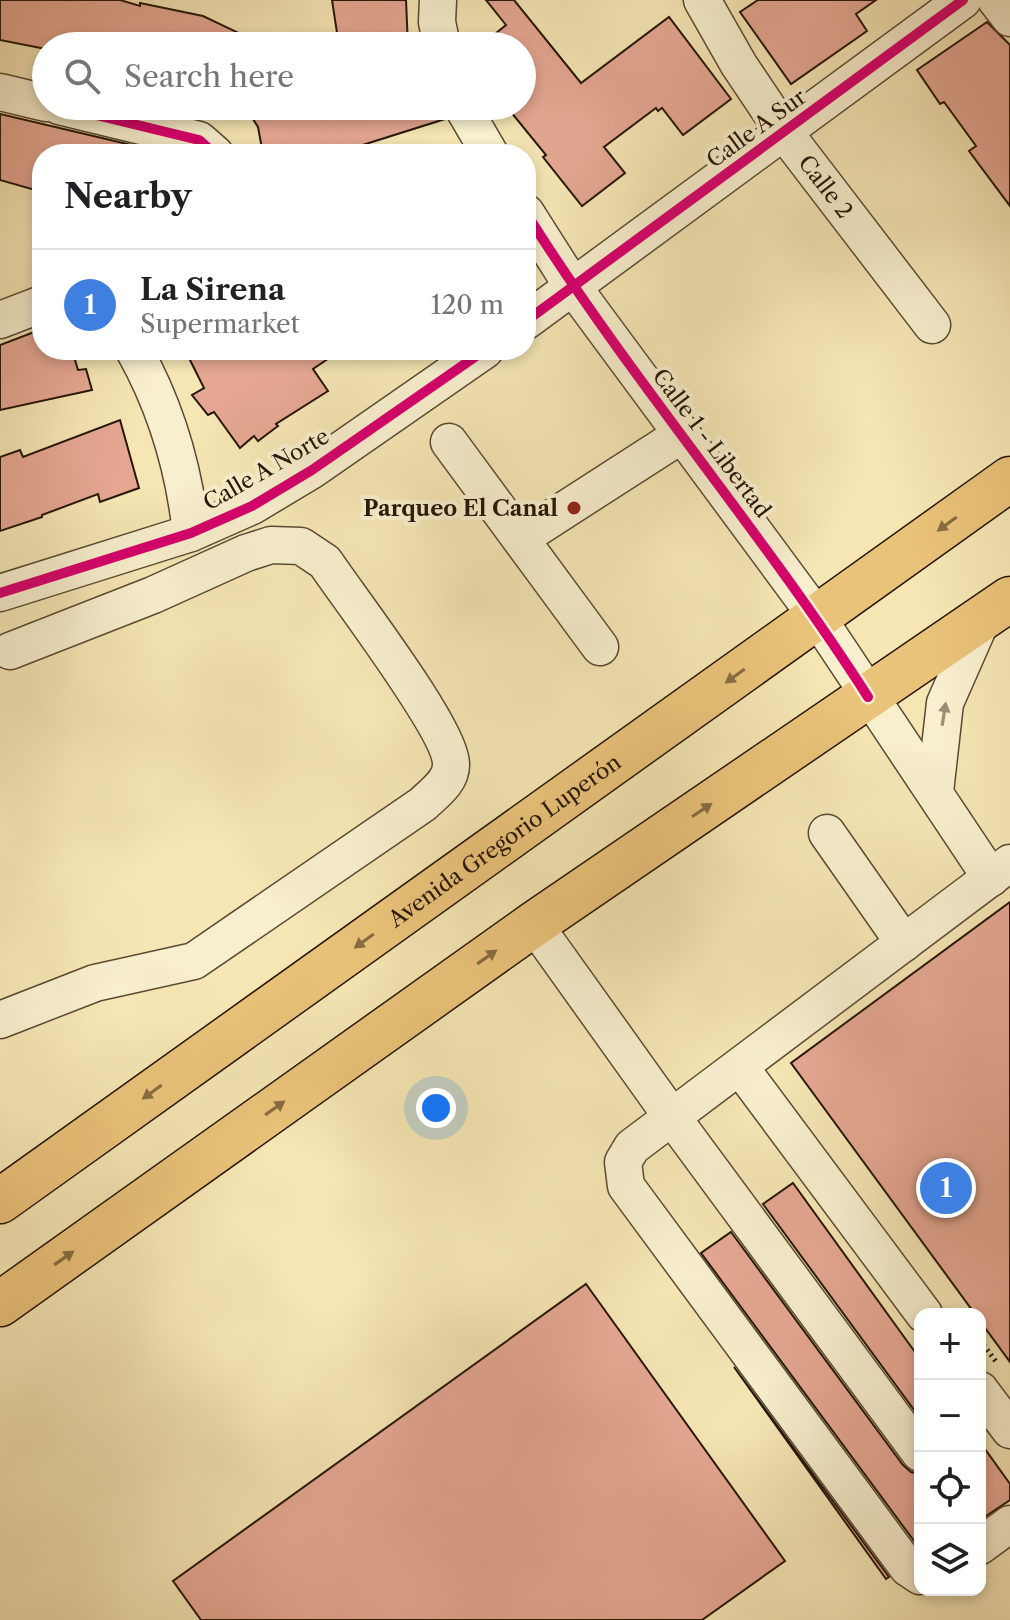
<!DOCTYPE html>
<html lang="en">
<head>
<meta charset="utf-8">
<style>
  body { margin:0; font-family:"Libre Caslon Text",serif; background:#f2f2f2; color:#202124 }
  .controls { position:absolute; right:24px; bottom:24px; display:grid; overflow:hidden; border-radius:16px; box-shadow:0 4px 12px #0003 }
  .controls button { width:72px; height:72px; display:grid; place-items:center; padding:0; border:0; border-bottom:2px solid #e0e0e0; background:#fff; color:#202124; font:40px sans-serif }
  .you { position:absolute; left:436px; top:1108px; width:28px; height:28px; margin:-20px; border:6px solid #fff; border-radius:50%; background:#1a73e8; box-shadow:0 0 0 12px #1a73e833 }
  .badge { display:grid; place-items:center; width:52px; height:52px; border-radius:50%; background:#8f2418; color:#fff; font-size:26px; font-weight:700 }
  .pin { position:absolute; translate:-50% -50%; border:4px solid #fff; box-shadow:0 2px 8px #0006 }
  .list { margin:0; padding:0; list-style:none }
  h2 { display:flex; justify-content:space-between; align-items:center; height:104px; margin:0; padding:0 32px; font-size:34px }
  h2 small { font-size:26px; font-weight:400; color:#757577 }
  .list li { display:grid; grid-template-columns:52px 1fr auto; gap:24px; align-items:center; box-sizing:border-box; height:112px; padding:0 32px; border-top:2px solid #e0e0e0 }
  .list b { display:block; font-size:30px; white-space:nowrap }
  .list p { margin:0; font-size:26px; white-space:nowrap; color:#757577 }
  .list em { font-size:26px; font-style:normal; color:#757577 }
  .icon { flex:none; width:44px; height:44px; fill:none; stroke:currentColor; stroke-width:2; stroke-linecap:round; stroke-linejoin:round }
  .map { position:relative; flex:none; width:1010px; height:1620px; overflow:hidden }
  .search { position:absolute; background:#fff; box-shadow:0 4px 12px #0003; left:32px; top:32px; width:504px; height:88px; display:flex; align-items:center; gap:20px; box-sizing:border-box; padding:0 28px; border-radius:44px; color:#757577; font-size:30px }
  .panel { position:absolute; background:#fff; box-shadow:0 4px 12px #0003; left:32px; top:144px; width:504px; height:216px; border-radius:32px }
  .map>svg:first-child { display:block }
  .building { fill:#e5a792; stroke:#261608; stroke-width:2 }
  .lines { fill:none; stroke-linecap:round; stroke-linejoin:round }
  .minor-casing { stroke:#5a4a33; stroke-width:39 }
  .major-casing { stroke:#261608; stroke-width:47 }
  .path { stroke:#261608; stroke-width:5; stroke-dasharray:2 4; stroke-linecap:butt }
  .minor { stroke:#f8efce; stroke-width:36 }
  .major { stroke:#eac37a; stroke-width:44 }
  .cycleway-casing { stroke:#f8efce; stroke-width:15 }
  .cycleway { stroke:#d6006c; stroke-width:10 }
  .oneway { fill:#886c41 }
  .oneway2 { fill:#9a8d75 }
  .poi-dot { fill:#8f2418; stroke:#f8efce; stroke-width:3 }
  .labels { text-anchor:middle; stroke-width:8; stroke-linejoin:round; paint-order:stroke }
  .street-label { font-size:22px; fill:#261608; stroke:#f8efce }
  .poi-label { font-size:22px; font-weight:bold; fill:#261608; stroke:#f8efce; text-anchor:end }
</style>
</head>
<body>
<div class="map">
<svg width="1010" height="1620" viewBox="0 0 1010 1620">
  <rect width="100%" height="100%" fill="#f5e6b4"/>
  <filter id="stains"><feTurbulence type="fractalNoise" baseFrequency=".0025" numOctaves="4"/><feColorMatrix values="0 0 0 0 .2 0 0 0 0 .09 0 0 0 0 .02 0 0 0 .5 -.17"/></filter>
  <radialGradient id="worn" r=".72"><stop offset=".6" stop-color="#630" stop-opacity="0"/><stop offset="1" stop-color="#630" stop-opacity=".3"/></radialGradient>
  <!-- building -->
  <g class="building">
    <path d="M 0,0 L 120,0 L 140,6 L 140,3 L 203,16 L 266,46 L 46,46 L 46,49 L 0,40 Z"/>
    <path d="M 332,0 L 406,0 L 408,46 L 339,46 Z"/>
    <path d="M 486,0 L 514,0 L 581,83 L 669,17 L 731,99 L 683,135 L 662,108 L 658,111 L 656,108 L 604,147 L 625,173 L 582,206 L 543,157 L 546,155 L 506,106 L 522,106 L 522,46 L 480,46 L 506,25 Z"/>
    <path d="M 758,0 L 876,0 L 856,14 L 867,31 L 791,84 L 740,12 Z"/>
    <path d="M 987,22 L 1010,45 L 1010,206 L 969,151 L 976,146 L 944,102 L 940,104 L 917,70 Z"/>
    <path d="M 245,106 L 441,106 L 445,119 L 334,154 L 263,154 L 258,127 Z"/>
    <path d="M 0,114 L 157,151 L 156,154 L 42,154 L 42,192 L 0,180 Z"/>
    <path d="M 42,329 L 42,350 L 72,350 L 78,370 L 86,369 L 92,390 L 0,410 L 0,345 Z"/>
    <path d="M 185,350 L 341,350 L 313,369 L 328,391 L 276,424 L 278,426 L 258,441 L 254,436 L 240,448 L 214,412 L 208,415 L 192,395 L 204,388 Z"/>
    <path d="M 120,420 L 139,488 L 100,502 L 98,494 L 42,515 L 42,517 L 0,531 L 0,457 L 20,450 L 23,457 Z"/>
    <path d="M 1010,902 L 1010,1362 L 980,1321 L 980,1314 L 975,1314 L 791,1063 Z"/>
    <path d="M 793,1183 L 920,1359 L 920,1418 L 763,1204 Z"/>
    <path d="M 731,1232 L 903,1465 L 911,1472 L 920,1474 L 920,1549 L 701,1253 Z"/>
    <path d="M 586,1284 L 785,1561 L 702,1620 L 201,1620 L 173,1581 Z"/>
    <path d="M 734,1367 L 889,1577 L 886,1579 Z"/>
    <path d="M 980,1442 L 1010,1484 L 1010,1500 L 980,1520 Z"/>
  </g>
  <g class="lines">
    <!-- minor casing -->
    <g class="minor-casing">
      <g id="minor">
        <path d="M 438,0 L 437,22 L 442,46"/>
        <path id="s1" d="M 702,0 L 739,65 L 784,132 L 932,325"/>
        <path d="M 996,0 L 1010,18"/>
        <path d="M 0,92 L 46,103"/>
        <path d="M 59,106 L 199,140 L 215,154"/>
        <path d="M 462,106 L 490,154"/>
        <path d="M 526,213 L 573,287 L 817,617 L 991,878"/>
        <path d="M 0,320 L 42,304"/>
        <path d="M 526,321 L 963,0"/>
        <path d="M 134,350 C 166,407 184,468 191,533"/>
        <path d="M 449,442 L 600,647"/>
        <path d="M 521,538 L 681,435"/>
        <path d="M 0,593 L 191,533 L 252,506 L 312,470 L 485,350"/>
        <path d="M 935,792 L 945,703 L 982,619"/>
        <path d="M 827,833 L 904,943"/>
        <path d="M 534,924 L 672,1117 L 920,1453"/>
        <path d="M 0,1020 L 95,983 L 194,961 L 423,804 C 434,793 451,782 451,765 C 452,731 349,598 325,562 L 301,546 L 271,545 L 246,553 L 153,595 L 10,651"/>
        <path d="M 740,1067 L 924,1314"/>
        <path d="M 980,1390 L 1010,1430"/>
        <path d="M 980,1546 L 1010,1524"/>
        <path d="M 920,1576 L 908,1568 L 626,1186 L 623,1162 L 632,1147 L 1010,863"/>
      </g>
    </g>
    <!-- major casing -->
    <g class="major-casing">
      <g id="major">
        <path id="s2" d="M 0,1201 L 1010,479"/>
        <path d="M 0,1304 L 534,924 L 1010,599"/>
      </g>
    </g>
    <!-- path -->
    <path class="path" d="M 980,1340 L 997,1363"/>
    <!-- minor -->
    <use href="#minor" class="minor"/>
    <!-- major -->
    <use href="#major" class="major"/>
    <!-- cycleway casing -->
    <g class="cycleway-casing">
      <g id="cycleway">
        <path d="M 59,106 L 199,140 L 215,154"/>
        <path d="M 526,213 C 631,380 761,530 868,697"/>
        <path d="M 526,321 L 963,0"/>
        <path d="M 0,593 L 191,533 L 252,506 L 312,470 L 485,350"/>
      </g>
    </g>
    <!-- cycleway -->
    <use href="#cycleway" class="cycleway"/>
  </g>
  <!-- one-way arrows -->
  <defs><path id="oneway-solid" d="M-6-.8H1V-3.2L6.5 0L1 3.2V.8H-6Z" transform="scale(2)"/></defs>
  <g class="oneway">
    <use href="#oneway-solid" transform="translate(947 524) rotate(144)"/>
    <use href="#oneway-solid" transform="translate(735 676) rotate(144)"/>
    <use href="#oneway-solid" transform="translate(702 810) rotate(-34)"/>
    <use href="#oneway-solid" transform="translate(364 941) rotate(144)"/>
    <use href="#oneway-solid" transform="translate(487 957) rotate(-35)"/>
    <use href="#oneway-solid" transform="translate(152 1092) rotate(144)"/>
    <use href="#oneway-solid" transform="translate(275 1108) rotate(-35)"/>
    <use href="#oneway-solid" transform="translate(64 1258) rotate(-35)"/>
  </g>
  <use class="oneway2" href="#oneway-solid" transform="translate(944 714) rotate(-81)"/>
  <!-- markers -->
  <circle class="poi-dot" cx="574" cy="508" r="8"/>
  <g class="labels">
    <!-- street labels -->
    <g class="street-label">
      <text transform="translate(756 128) rotate(-36)" y="8">Calle A Sur</text>
      <text dy="8" stroke="none"><textPath href="#s1" startOffset="224">Calle 2</textPath></text>
      <text transform="translate(712 443) rotate(53)" y="8">Calle 1 - Libertad</text>
      <text transform="translate(266 469) rotate(-30)" y="8">Calle A Norte</text>
      <text dy="8" stroke="none"><textPath href="#s2" startOffset="620">Avenida Gregorio Luperón</textPath></text>
    </g>
    <!-- poi labels -->
    <g class="poi-label">
      <text x="558" y="516">Parqueo El Canal</text>
    </g>
  </g>
  <rect width="100%" height="100%" filter="url(#stains)"/>
  <rect width="100%" height="100%" fill="url(#worn)"/>
</svg>
<div class="controls">
<button>+</button>
<button>−</button>
<button><svg class="icon" aria-label="locate" viewBox="0 0 24 24"><circle cx="12" cy="12" r="6"/><path d="M12 2v4M12 18v4M2 12h4M18 12h4"/></svg></button>
<button><svg class="icon" aria-label="layers" viewBox="0 0 24 24"><path d="M12 4l9 5-9 5-9-5zM3 14l9 5 9-5"/></svg></button>
</div>
<div class="you"></div>
<div class="pin badge" style="left:946px;top:1188px;background:#3f7fe0">1</div>
<div class="search"><svg class="icon" aria-label="search" viewBox="0 0 24 24"><circle cx="10" cy="10" r="6"/><path d="M15 15l6 6"/></svg>Search here</div>
<section class="panel">
<h2>Nearby<small></small></h2>
<ul class="list">
<li><span class="badge" style="background:#3f7fe0">1</span><div><b>La Sirena</b><p>Supermarket</p></div><em>120 m</em></li>
</ul>
</section>
</div>
</body>
</html>
